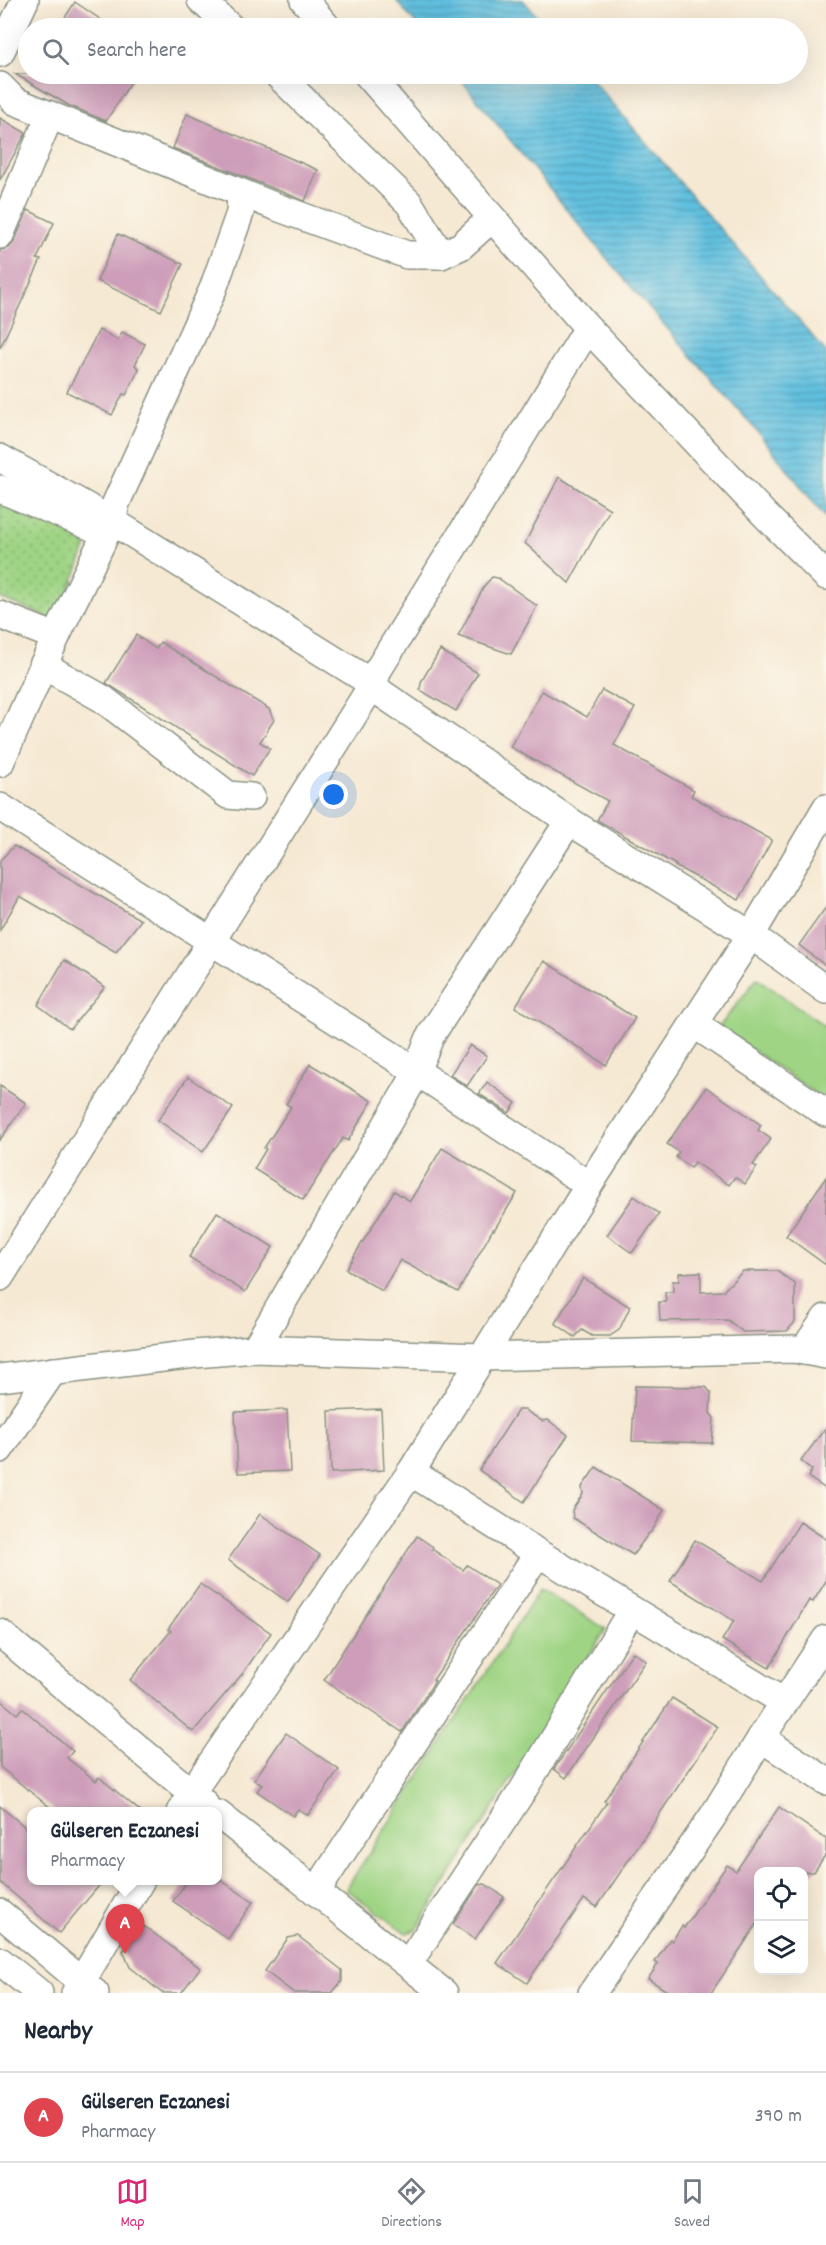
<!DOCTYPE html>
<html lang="en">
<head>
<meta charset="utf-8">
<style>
  body { margin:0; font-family:Dekko,sans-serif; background:#f2f2f3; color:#1f2937 }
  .controls { position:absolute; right:18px; bottom:18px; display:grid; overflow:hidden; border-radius:12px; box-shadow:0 6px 24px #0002 }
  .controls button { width:54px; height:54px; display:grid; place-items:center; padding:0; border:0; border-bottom:2px solid #e0e1e3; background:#fff; color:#1f2937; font:30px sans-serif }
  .you { position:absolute; left:334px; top:795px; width:21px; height:21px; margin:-15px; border:4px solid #fff; border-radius:50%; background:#1a73e8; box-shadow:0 0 0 9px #1a73e833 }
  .badge { display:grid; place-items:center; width:39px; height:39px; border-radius:50%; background:#db2777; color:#fff; font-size:20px; font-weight:700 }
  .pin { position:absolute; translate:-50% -50px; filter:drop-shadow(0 2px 3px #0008) }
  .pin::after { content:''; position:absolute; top:32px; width:21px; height:18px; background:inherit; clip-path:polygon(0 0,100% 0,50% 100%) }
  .popup { position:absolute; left:27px; top:1807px; width:195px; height:78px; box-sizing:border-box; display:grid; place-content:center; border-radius:12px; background:#fff; filter:drop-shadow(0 2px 4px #0005); font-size:20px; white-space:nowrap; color:#747a83 }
  .popup b { font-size:22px; color:#1f2937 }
  .popup::after { content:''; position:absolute; left:50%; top:100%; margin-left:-12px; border:12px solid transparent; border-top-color:#fff }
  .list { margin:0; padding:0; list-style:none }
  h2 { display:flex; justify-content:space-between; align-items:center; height:78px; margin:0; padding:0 24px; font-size:26px }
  h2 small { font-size:20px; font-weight:400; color:#747a83 }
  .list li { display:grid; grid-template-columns:39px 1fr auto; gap:18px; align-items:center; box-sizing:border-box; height:90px; padding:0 24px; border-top:2px solid #e0e1e3 }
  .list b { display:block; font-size:22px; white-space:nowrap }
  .list p { margin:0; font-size:20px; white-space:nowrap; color:#747a83 }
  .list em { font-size:20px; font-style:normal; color:#747a83 }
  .icon { flex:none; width:33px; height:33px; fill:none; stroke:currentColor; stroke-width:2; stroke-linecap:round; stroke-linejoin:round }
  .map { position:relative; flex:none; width:826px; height:1993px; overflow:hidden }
  .search { position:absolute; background:#fff; box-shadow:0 6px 24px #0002; left:18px; right:18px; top:18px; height:66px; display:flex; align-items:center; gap:15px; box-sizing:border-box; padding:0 21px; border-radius:33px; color:#747a83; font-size:22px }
  .sheet { height:168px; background:#fff }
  nav { display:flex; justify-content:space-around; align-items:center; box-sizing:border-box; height:84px; border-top:2px solid #e0e1e3; background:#fff; font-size:16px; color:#747a83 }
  nav a { display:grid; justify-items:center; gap:3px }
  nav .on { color:#db2777 }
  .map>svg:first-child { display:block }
  .grass { fill:url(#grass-dots); stroke:#5f885c; stroke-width:1.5 }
  .park { fill:#9fd484; stroke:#5f885c; stroke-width:1.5 }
  .water { fill:url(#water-rules); stroke:#407e8a; stroke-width:1.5 }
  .building { fill:#ce9db9 }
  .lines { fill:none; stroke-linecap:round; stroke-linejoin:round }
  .minor-casing { stroke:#8a9384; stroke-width:30 }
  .minor { stroke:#fff; stroke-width:27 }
</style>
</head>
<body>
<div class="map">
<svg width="826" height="1993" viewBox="0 0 826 1993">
  <defs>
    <pattern id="grass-dots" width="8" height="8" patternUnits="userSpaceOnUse" patternTransform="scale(1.5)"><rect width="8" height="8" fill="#9fd484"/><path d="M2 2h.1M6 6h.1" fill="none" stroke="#81ad6d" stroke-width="1.8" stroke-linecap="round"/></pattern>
    <pattern id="water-rules" width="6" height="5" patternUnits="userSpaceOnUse" patternTransform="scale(1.5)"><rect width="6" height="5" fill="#61c0df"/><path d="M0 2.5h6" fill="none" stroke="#4f9db6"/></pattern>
  </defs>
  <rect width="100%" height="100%" fill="#fbf7ec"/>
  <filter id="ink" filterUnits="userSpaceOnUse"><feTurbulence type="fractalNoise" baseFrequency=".0167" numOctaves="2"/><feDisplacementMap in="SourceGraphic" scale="12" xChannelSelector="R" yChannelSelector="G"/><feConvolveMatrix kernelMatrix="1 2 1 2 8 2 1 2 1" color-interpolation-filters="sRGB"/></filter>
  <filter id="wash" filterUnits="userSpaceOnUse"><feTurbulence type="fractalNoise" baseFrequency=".008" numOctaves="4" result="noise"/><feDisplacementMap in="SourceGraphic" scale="24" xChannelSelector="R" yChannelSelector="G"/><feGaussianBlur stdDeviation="1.35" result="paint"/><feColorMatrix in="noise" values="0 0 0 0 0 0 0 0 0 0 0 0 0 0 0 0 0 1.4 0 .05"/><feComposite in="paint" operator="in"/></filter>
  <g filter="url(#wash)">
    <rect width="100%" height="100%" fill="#f6e9d3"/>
    <!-- grass -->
    <path class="grass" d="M 0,503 L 90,538 L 57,621 L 0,598 Z"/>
    <!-- park -->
    <g class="park">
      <path d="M 757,978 L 826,1027 L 826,1101 L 719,1027 Z"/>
      <path d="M 540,1589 L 606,1629 L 416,1930 L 406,1933 L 346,1889 Z"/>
    </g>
    <!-- water -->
    <g class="water">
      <path d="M 396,0 L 523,0 L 548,28 L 419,28 Z"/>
      <path d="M 456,74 L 587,74 L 826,352 L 826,518 L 756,430 L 613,266 Z"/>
    </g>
    <g id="blocks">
      <!-- building -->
      <g class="building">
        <path d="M 75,2 L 113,28 L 58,28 Z"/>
        <path d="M 15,74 L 136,74 L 106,121 L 68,105 Z"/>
        <path d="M 187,114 L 318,170 L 305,201 L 173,148 Z"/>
        <path d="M 0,118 L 26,133 L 0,180 Z"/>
        <path d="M 28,210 L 54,223 L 37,259 L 41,260 L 0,348 L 0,250 L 9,248 L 14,242 Z"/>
        <path d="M 118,234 L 183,264 L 161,311 L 97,281 Z"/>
        <path d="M 99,330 L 118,340 L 122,332 L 145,344 L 135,365 L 139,369 L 126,395 L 123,394 L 112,415 L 67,392 Z"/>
        <path d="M 559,477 L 610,509 L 569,583 L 525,543 Z"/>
        <path d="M 492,577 L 498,578 L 537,606 L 511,654 L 458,636 L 485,585 Z"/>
        <path d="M 136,635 L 156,649 L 160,642 L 269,709 L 274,720 L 260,742 L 270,748 L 252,776 L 106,683 Z"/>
        <path d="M 440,650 L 478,673 L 456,711 L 420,690 L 421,682 Z"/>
        <path d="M 602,690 L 635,708 L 614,745 L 694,790 L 691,796 L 772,840 L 739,900 L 675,866 L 676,865 L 597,820 L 608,801 L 510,747 L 542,691 L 587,717 Z"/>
        <path d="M 14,846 L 141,920 L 116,952 L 20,896 L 0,930 L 0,860 Z"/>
        <path d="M 826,907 L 826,966 L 799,945 Z"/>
        <path d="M 64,960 L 105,987 L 70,1029 L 38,1005 Z"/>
        <path d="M 544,961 L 635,1018 L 606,1065 L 515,1007 Z"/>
        <path d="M 470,1045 L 487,1056 L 467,1086 L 450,1075 Z"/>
        <path d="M 310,1064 L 372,1101 L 348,1141 L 343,1138 L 303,1200 L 254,1169 L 266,1149 L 264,1148 L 291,1107 L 286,1104 Z"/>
        <path d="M 188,1077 L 233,1108 L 203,1152 L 158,1120 Z"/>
        <path d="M 487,1082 L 516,1103 L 509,1113 L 479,1094 Z"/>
        <path d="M 0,1086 L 26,1103 L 0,1140 Z"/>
        <path d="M 706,1087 L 761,1125 L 758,1130 L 771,1139 L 753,1165 L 757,1167 L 745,1184 L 735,1177 L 729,1185 L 695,1162 L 691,1168 L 676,1157 L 679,1152 L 667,1144 Z"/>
        <path d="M 442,1148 L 517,1193 L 494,1230 L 493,1229 L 458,1292 L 400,1260 L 382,1291 L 346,1269 L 394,1191 L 410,1201 Z"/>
        <path d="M 826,1177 L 826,1265 L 786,1236 Z"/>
        <path d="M 634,1196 L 659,1214 L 632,1253 L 607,1235 Z"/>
        <path d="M 217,1212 L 273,1247 L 245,1292 L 189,1257 Z"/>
        <path d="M 743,1271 L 777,1271 L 795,1284 L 795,1322 L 787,1331 L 743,1332 L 728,1320 L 660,1321 L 659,1302 L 666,1302 L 665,1292 L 673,1292 L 673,1281 L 679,1281 L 679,1273 L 701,1272 L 701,1292 L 723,1291 Z"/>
        <path d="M 583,1278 L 630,1307 L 619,1330 L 610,1336 L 592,1336 L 582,1330 L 575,1337 L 555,1323 Z"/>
        <path d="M 635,1386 L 706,1387 L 711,1393 L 710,1413 L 714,1418 L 712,1443 L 632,1441 Z"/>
        <path d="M 381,1409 L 384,1470 L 331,1473 L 329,1411 Z"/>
        <path d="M 287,1410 L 290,1471 L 238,1473 L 235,1412 Z"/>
        <path d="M 518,1410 L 525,1410 L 542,1421 L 548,1420 L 568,1435 L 524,1502 L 479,1470 Z"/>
        <path d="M 826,1427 L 826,1489 L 808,1477 L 812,1470 L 801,1461 Z"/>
        <path d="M 596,1467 L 664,1510 L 652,1531 L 648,1534 L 633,1555 L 573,1518 L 572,1510 L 583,1494 L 582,1487 Z"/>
        <path d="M 260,1514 L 320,1555 L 288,1602 L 228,1560 Z"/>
        <path d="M 800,1522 L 826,1539 L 826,1581 L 813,1602 L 809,1600 L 769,1668 L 722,1640 L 734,1621 L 670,1581 L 695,1540 L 763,1581 Z"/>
        <path d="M 417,1536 L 433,1547 L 432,1549 L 463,1570 L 467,1565 L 497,1585 L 433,1680 L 435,1681 L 402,1732 L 324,1680 Z"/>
        <path d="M 200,1584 L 271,1633 L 243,1673 L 193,1732 L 130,1680 L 171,1631 L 168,1629 Z"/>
        <path d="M 633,1652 L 646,1661 L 566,1778 L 554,1769 Z"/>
        <path d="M 672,1698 L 718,1727 L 597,1907 L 584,1899 L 527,1983 L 497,1963 L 607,1802 L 604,1801 Z"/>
        <path d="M 0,1700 L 17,1714 L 22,1708 L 73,1751 L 67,1758 L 96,1781 L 99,1777 L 141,1812 L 56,1812 L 32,1793 L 0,1767 Z"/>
        <path d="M 286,1733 L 339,1770 L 308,1815 L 298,1809 L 293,1816 L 257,1791 L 262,1785 L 254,1780 Z"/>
        <path d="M 0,1806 L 32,1833 L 32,1881 L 103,1881 L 59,1933 L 0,1882 Z"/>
        <path d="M 779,1807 L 826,1839 L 826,1854 L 814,1872 L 759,1872 L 759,1921 L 711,1993 L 670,1993 L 648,1979 L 658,1964 L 655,1962 L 670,1939 L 672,1941 L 682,1926 L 684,1928 L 727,1865 L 736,1871 Z"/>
        <path d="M 187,1881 L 222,1881 L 253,1902 L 228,1939 L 173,1901 Z"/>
        <path d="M 485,1884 L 504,1897 L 475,1939 L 453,1924 L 479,1885 Z"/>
        <path d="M 144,1926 L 200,1968 L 181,1993 L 162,1993 L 130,1967 L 123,1951 Z"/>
        <path d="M 298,1936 L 342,1970 L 342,1981 L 332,1993 L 294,1993 L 265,1971 L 288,1938 Z"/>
      </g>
    </g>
  </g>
  <g filter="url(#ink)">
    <use href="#blocks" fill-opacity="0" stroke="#8a9384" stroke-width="1.5"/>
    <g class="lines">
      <!-- minor casing -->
      <g class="minor-casing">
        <g id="minor">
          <path d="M 201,0 L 231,28"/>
          <path d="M 304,0 L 328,28"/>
          <path d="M 0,53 L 25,0"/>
          <path d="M 277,74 L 409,203 L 441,255"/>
          <path d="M 367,74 L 588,328 L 764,514 L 826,576"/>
          <path d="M 0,86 L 15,101 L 274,206 L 407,255 L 441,255 L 461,246 L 492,218"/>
          <path d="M 0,235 L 50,115"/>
          <path d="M 588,328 L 378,670 L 373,684 L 381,693 L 569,821 L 751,935 L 826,990"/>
          <path d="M 0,458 L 112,521 L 373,684 L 0,1277"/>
          <path d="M 0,489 L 99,530"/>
          <path d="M 0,615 L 56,637"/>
          <path d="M 43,665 L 103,699 L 228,795 L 251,797"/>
          <path d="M 0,763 L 56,637 L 112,521 L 116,503 L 213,289 L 240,213 L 241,193"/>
          <path d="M 0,807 L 416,1071 L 589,1185"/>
          <path d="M 694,1024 L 826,1113"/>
          <path d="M 255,1349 L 411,1083 L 431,1035 L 569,821"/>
          <path d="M 803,1351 L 826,1318"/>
          <path d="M 0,1378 L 195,1354 L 255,1349 L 481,1357 L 794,1349 L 826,1355"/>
          <path d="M 0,1449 L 53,1371"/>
          <path d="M 411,1472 L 538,1553 L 784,1702"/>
          <path d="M 0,1633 L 204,1803"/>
          <path d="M 761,1738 L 826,1781"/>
          <path d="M 181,1812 L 191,1793 L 411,1472 L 589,1185 L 751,935 L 826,808"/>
          <path d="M 218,1814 L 444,1993"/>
          <path d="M 316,1892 L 538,1553"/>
          <path d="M 0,1913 L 95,1993"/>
          <path d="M 0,1961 L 39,1993"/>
          <path d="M 408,1964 L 523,1790 L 632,1610"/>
          <path d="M 75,1993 L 141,1880"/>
          <path d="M 592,1993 L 713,1816 L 761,1738 L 826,1639"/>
        </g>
      </g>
      <!-- minor -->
      <use href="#minor" class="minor"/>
    </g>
  </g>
</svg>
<div class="controls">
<button><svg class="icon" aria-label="locate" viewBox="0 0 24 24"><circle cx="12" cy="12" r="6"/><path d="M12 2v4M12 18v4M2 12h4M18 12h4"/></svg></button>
<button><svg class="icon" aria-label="layers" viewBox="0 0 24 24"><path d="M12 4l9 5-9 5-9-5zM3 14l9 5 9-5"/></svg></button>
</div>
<div class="you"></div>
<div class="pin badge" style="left:125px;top:1954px;background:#e0444e">A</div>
<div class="popup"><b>Gülseren Eczanesi</b>Pharmacy</div>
<div class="search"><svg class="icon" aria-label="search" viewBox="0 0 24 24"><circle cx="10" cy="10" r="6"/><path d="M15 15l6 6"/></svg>Search here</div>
</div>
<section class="sheet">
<h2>Nearby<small></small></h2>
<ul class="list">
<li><span class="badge" style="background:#e0444e">A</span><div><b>Gülseren Eczanesi</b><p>Pharmacy</p></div><em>390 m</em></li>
</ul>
</section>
<nav>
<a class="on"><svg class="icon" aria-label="map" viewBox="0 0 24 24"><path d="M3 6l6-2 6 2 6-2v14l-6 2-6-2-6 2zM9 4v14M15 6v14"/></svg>Map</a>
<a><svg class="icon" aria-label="directions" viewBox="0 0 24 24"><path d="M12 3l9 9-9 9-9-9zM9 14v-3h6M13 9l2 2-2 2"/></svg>Directions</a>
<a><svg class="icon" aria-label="saved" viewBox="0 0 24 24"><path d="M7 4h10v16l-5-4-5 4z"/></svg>Saved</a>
</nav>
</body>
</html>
